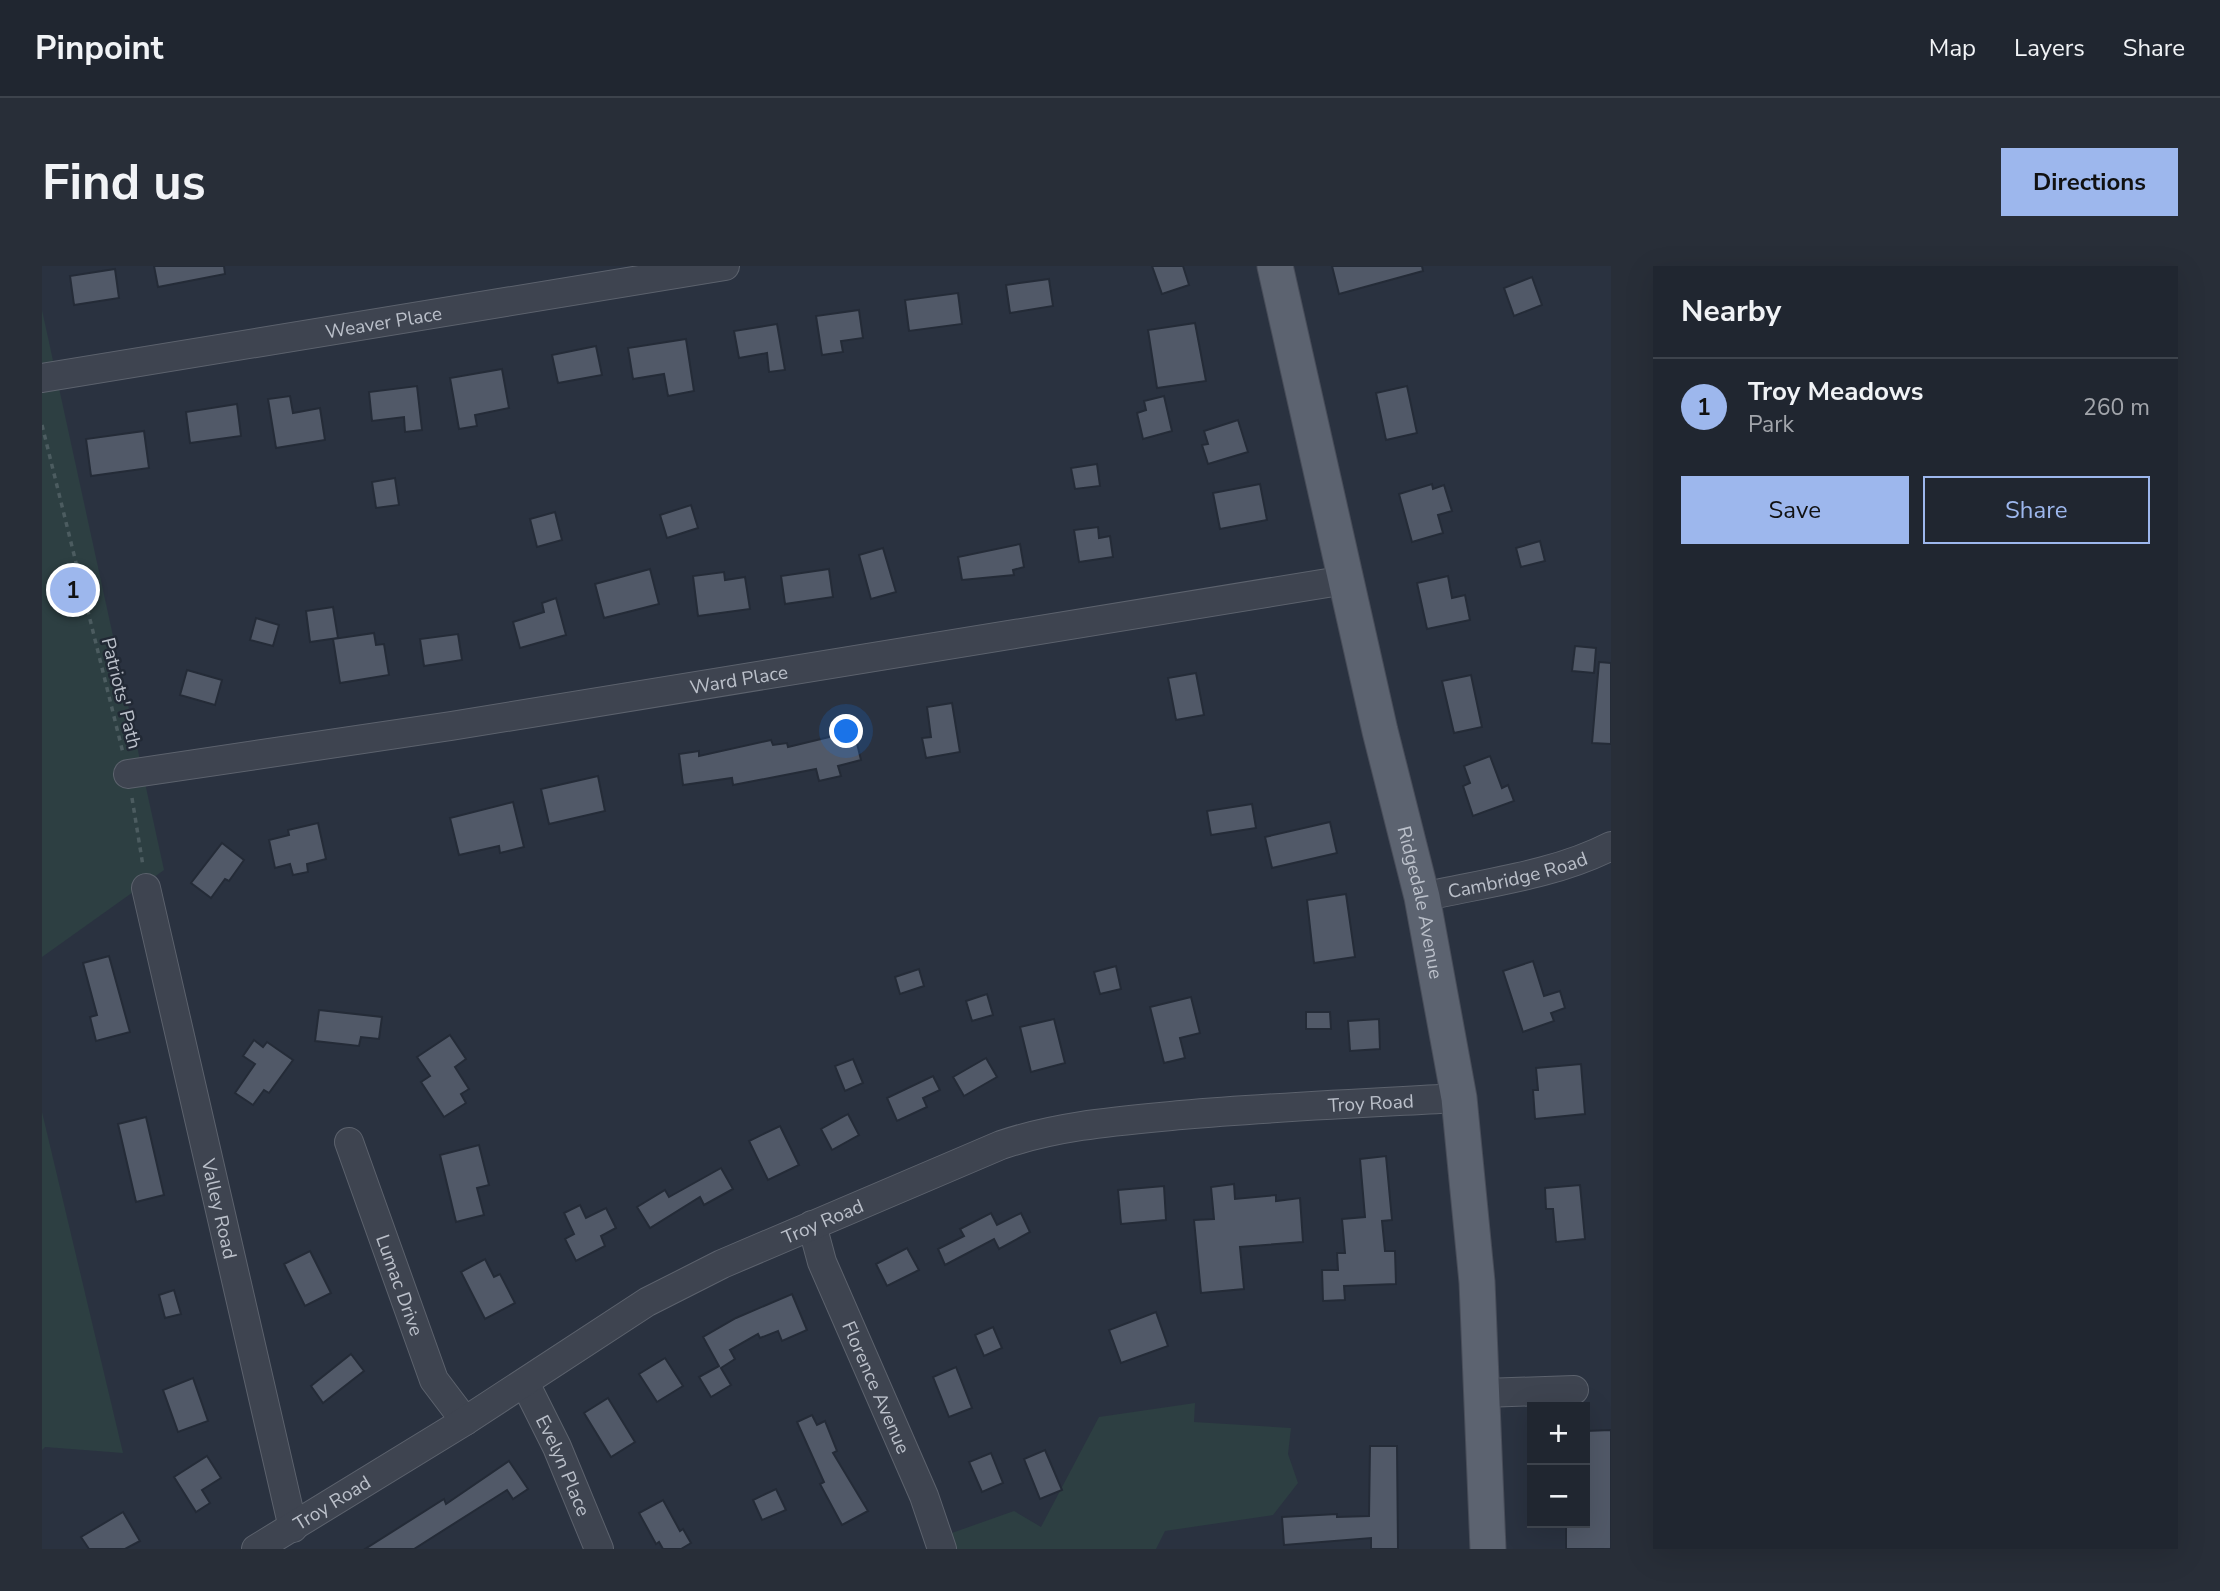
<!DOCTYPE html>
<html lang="en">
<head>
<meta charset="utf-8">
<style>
  body { margin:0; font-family:"Nunito Sans",sans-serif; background:#282e38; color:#f1f3f6 }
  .controls { position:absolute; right:21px; bottom:21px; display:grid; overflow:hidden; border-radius:0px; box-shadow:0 7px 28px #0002 }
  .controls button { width:63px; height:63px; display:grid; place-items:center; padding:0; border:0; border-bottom:2px solid #3d434c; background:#202630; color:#f1f3f6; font:35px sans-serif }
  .you { position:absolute; left:805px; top:466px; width:24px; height:24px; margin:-18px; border:5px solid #fff; border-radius:50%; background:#1a73e8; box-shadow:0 0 0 10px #1a73e833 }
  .badge { display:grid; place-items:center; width:46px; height:46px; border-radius:50%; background:#9db7ed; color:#111; font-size:23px; font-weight:700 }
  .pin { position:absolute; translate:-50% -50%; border:4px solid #fff; box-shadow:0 2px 7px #0006 }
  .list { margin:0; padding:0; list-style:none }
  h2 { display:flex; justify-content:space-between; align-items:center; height:91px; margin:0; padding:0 28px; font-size:30px }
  h2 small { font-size:23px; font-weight:400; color:#a2a5ab }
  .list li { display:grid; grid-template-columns:46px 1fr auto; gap:21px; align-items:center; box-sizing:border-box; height:98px; padding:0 28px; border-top:2px solid #3d434c }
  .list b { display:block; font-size:26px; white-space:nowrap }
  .list p { margin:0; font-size:23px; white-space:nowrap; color:#a2a5ab }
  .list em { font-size:23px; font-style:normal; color:#a2a5ab }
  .actions { display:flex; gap:14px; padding:21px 28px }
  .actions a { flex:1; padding:16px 0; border:2px solid #9db7ed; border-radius:0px; text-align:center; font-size:24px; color:#9db7ed }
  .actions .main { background:#9db7ed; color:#111 }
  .map { position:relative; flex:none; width:1569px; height:1283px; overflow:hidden; border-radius:0px }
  header { display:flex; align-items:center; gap:42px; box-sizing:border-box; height:98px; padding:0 35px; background:#202630; border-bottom:2px solid #3d434c }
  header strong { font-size:33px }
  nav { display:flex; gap:38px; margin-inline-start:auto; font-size:24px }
  .intro { display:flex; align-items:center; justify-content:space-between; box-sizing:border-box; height:168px; padding:0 42px }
  h1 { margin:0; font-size:49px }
  .button { padding:18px 32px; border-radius:0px; background:#9db7ed; color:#111; font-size:24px; font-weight:700 }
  main { display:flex; gap:42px; padding:0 42px }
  aside { flex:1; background:#202630; border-radius:0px; box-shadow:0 7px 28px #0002 }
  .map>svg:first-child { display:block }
  .green { fill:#2d3f42 }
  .building { fill:#515968; stroke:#242b37; stroke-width:2 }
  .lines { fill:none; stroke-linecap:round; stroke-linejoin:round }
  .minor-casing { stroke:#5c626d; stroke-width:30 }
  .major-casing { stroke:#484d59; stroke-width:37 }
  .path { stroke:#4c5c60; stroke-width:3.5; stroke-dasharray:5 5; stroke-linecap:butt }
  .minor { stroke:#3e4450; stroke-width:28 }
  .major { stroke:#5c6370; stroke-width:35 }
  .labels { text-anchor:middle; stroke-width:5; stroke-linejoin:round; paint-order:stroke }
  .street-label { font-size:19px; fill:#bbc0ca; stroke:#222935 }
</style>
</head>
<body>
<header>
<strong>Pinpoint</strong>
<nav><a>Map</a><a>Layers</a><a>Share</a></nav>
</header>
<div class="intro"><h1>Find us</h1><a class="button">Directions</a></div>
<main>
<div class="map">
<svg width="1569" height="1283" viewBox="0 0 1569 1283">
  <rect width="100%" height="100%" fill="#2a3240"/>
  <!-- green -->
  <g class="green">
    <path d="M 0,44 L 122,604 L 0,691 Z"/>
    <path d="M 0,846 L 81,1187 L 3,1181 L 0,1184 Z"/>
    <path d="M 1153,1137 L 1152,1156 L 1249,1162 L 1246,1188 L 1256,1217 L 1231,1249 L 1123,1265 L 1114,1283 L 911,1283 L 907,1268 L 972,1245 L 999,1261 L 1057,1151 Z"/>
  </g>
  <!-- building -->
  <g class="building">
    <path d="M 112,0 L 182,0 L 183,8 L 116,21 Z"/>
    <path d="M 1110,0 L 1141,0 L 1147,19 L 1120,28 Z"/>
    <path d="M 1290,0 L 1380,0 L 1381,5 L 1297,28 Z"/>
    <path d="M 73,3 L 77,32 L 32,39 L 28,10 Z"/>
    <path d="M 1490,11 L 1500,39 L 1472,50 L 1462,22 Z"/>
    <path d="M 1007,13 L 1011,40 L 968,47 L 964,19 Z"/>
    <path d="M 916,27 L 920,58 L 867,65 L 863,34 Z"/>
    <path d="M 817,44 L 821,72 L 799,75 L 801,86 L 780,89 L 774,50 Z"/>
    <path d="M 1153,57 L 1164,115 L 1115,122 L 1106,64 Z"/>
    <path d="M 735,58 L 743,104 L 727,106 L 725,87 L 697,92 L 692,65 Z"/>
    <path d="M 644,73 L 652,125 L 626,130 L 622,108 L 591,113 L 586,82 Z"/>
    <path d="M 554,80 L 560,109 L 516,117 L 510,89 Z"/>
    <path d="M 460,103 L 467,142 L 433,149 L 435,160 L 417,163 L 408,112 Z"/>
    <path d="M 375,120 L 380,164 L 363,166 L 362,151 L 330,155 L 327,126 Z"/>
    <path d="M 1365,120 L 1375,167 L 1344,174 L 1334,127 Z"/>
    <path d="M 248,130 L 251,147 L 278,142 L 283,174 L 234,182 L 226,133 Z"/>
    <path d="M 1122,130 L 1130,165 L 1101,173 L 1095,147 L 1104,144 L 1102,135 Z"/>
    <path d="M 195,138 L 199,170 L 148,177 L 144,146 Z"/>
    <path d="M 1196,154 L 1206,186 L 1166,198 L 1160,179 L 1166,178 L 1162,165 Z"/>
    <path d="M 102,165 L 107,202 L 49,210 L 44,173 Z"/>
    <path d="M 1055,198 L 1058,220 L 1033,223 L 1029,202 Z"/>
    <path d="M 353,212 L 357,239 L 334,242 L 330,216 Z"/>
    <path d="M 1218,218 L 1225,254 L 1178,263 L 1171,227 Z"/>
    <path d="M 1390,218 L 1391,223 L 1402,219 L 1410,245 L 1396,249 L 1401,267 L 1370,276 L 1357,228 Z"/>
    <path d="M 649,239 L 656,262 L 625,272 L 618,249 Z"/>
    <path d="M 513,246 L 520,274 L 495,281 L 488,253 Z"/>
    <path d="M 1056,261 L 1057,272 L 1068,270 L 1071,291 L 1037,296 L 1032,264 Z"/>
    <path d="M 1498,275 L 1503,295 L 1479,301 L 1474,282 Z"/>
    <path d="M 978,278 L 982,301 L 971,304 L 972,309 L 920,314 L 916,291 Z"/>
    <path d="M 841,282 L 854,326 L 829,333 L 817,289 Z"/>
    <path d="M 608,303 L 617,338 L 562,352 L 553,318 Z"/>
    <path d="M 787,303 L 791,331 L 743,338 L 739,310 Z"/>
    <path d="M 682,306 L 683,314 L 703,311 L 708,343 L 656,350 L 651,310 Z"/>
    <path d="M 1406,310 L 1410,332 L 1423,329 L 1428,354 L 1385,363 L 1375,317 Z"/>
    <path d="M 514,332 L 524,369 L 478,382 L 471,356 L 502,346 L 500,337 Z"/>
    <path d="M 291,341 L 296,372 L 268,376 L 264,345 Z"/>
    <path d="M 214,352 L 237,359 L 231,380 L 208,374 Z"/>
    <path d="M 332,367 L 334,379 L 342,378 L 347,409 L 298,417 L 291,373 Z"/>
    <path d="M 416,368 L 420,394 L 382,400 L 378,373 Z"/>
    <path d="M 1533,380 L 1554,382 L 1552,407 L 1530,405 Z"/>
    <path d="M 1557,396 L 1569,397 L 1569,478 L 1550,477 Z"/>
    <path d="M 145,404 L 180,414 L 173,439 L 138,429 Z"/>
    <path d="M 1154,407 L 1162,449 L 1134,454 L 1126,412 Z"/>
    <path d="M 1429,409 L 1440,461 L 1412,467 L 1400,415 Z"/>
    <path d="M 910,437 L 918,486 L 884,492 L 880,472 L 889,471 L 885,441 Z"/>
    <path d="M 812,465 L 819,494 L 796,500 L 799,510 L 777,515 L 774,503 L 691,519 L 690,512 L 641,519 L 637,488 L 657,485 L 657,490 L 729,474 L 731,479 L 745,477 L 746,481 Z"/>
    <path d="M 1448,490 L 1460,522 L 1466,519 L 1472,535 L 1431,550 L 1421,520 L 1428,517 L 1422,500 Z"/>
    <path d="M 556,510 L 563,545 L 507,558 L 499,523 Z"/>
    <path d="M 471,536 L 482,581 L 458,587 L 457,580 L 417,589 L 408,552 Z"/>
    <path d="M 1210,538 L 1214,562 L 1169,569 L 1165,545 Z"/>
    <path d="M 1288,556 L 1295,587 L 1230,602 L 1223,571 Z"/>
    <path d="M 276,557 L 284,593 L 265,598 L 266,606 L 251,609 L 248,598 L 233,602 L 227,574 L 247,569 L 246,564 Z"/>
    <path d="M 180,577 L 202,594 L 187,615 L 183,613 L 169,632 L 149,617 Z"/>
    <path d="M 1304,628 L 1313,691 L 1272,697 L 1265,634 Z"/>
    <path d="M 67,690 L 88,766 L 54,775 L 48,751 L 55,749 L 41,697 Z"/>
    <path d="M 1491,695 L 1502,730 L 1518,725 L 1523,742 L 1509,747 L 1512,755 L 1481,766 L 1461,705 Z"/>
    <path d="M 1074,700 L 1079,723 L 1058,728 L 1052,706 Z"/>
    <path d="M 877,703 L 882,720 L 858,728 L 853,711 Z"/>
    <path d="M 945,728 L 951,749 L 930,755 L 924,735 Z"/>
    <path d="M 1149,731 L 1158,767 L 1138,772 L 1143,792 L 1122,797 L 1108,741 Z"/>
    <path d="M 277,744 L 340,751 L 337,773 L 319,771 L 317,780 L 273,775 Z"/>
    <path d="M 1264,746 L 1288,746 L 1289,763 L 1264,763 Z"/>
    <path d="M 1012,753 L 1023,797 L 989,806 L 978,761 Z"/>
    <path d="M 1337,753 L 1338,783 L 1308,785 L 1306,755 Z"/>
    <path d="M 408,769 L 424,793 L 413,801 L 427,823 L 419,828 L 424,837 L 402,851 L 379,816 L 388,810 L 375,791 Z"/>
    <path d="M 212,774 L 221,781 L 225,776 L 251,794 L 227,827 L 222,824 L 211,839 L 193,827 L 213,798 L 201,790 Z"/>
    <path d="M 944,792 L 955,811 L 922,830 L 911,811 Z"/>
    <path d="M 811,793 L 821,817 L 803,825 L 793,800 Z"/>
    <path d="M 1539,798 L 1543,848 L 1493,853 L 1491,824 L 1496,824 L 1494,802 Z"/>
    <path d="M 891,810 L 898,824 L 881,832 L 885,841 L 855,855 L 845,832 Z"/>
    <path d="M 806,848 L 817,869 L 790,884 L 779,863 Z"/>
    <path d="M 104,851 L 122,929 L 94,936 L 76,858 Z"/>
    <path d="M 738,860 L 757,899 L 726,914 L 707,875 Z"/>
    <path d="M 437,879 L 447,919 L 435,922 L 442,949 L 414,956 L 398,889 Z"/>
    <path d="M 1344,890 L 1350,954 L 1340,955 L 1343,985 L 1353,985 L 1354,1018 L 1302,1020 L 1303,1034 L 1281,1035 L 1280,1004 L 1296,1004 L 1295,987 L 1303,987 L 1300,953 L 1323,951 L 1318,893 Z"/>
    <path d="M 679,902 L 691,923 L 662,939 L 658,931 L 608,962 L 595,941 L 623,924 L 627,931 Z"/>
    <path d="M 1192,918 L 1193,933 L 1234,929 L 1234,935 L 1258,932 L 1261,976 L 1198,981 L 1202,1023 L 1159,1027 L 1152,954 L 1172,953 L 1169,921 Z"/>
    <path d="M 1538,919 L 1543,973 L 1514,976 L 1511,943 L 1504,943 L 1503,922 Z"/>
    <path d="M 1122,920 L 1124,954 L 1079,958 L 1076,924 Z"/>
    <path d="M 538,939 L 544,952 L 564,942 L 574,962 L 559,970 L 563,980 L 534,995 L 523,973 L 532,968 L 522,947 Z"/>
    <path d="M 949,947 L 955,959 L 979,947 L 988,966 L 957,983 L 952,973 L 903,999 L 896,983 L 922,970 L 918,963 Z"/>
    <path d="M 865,982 L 877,1004 L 845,1020 L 834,998 Z"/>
    <path d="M 268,985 L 289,1027 L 263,1040 L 242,998 Z"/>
    <path d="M 443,993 L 452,1011 L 458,1008 L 473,1037 L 443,1053 L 419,1006 Z"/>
    <path d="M 132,1024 L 139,1048 L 123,1052 L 117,1029 Z"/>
    <path d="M 750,1028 L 765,1064 L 740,1075 L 736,1065 L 718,1072 L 716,1068 L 688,1084 L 693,1093 L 679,1102 L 689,1119 L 669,1131 L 657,1111 L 677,1100 L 661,1071 L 694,1052 Z"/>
    <path d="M 1114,1046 L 1126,1080 L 1079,1097 L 1067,1064 Z"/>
    <path d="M 951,1061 L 960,1082 L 942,1090 L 933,1069 Z"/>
    <path d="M 309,1088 L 322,1105 L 281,1137 L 269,1120 Z"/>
    <path d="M 623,1092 L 641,1120 L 615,1136 L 597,1108 Z"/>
    <path d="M 914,1101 L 930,1142 L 907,1151 L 891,1111 Z"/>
    <path d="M 151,1112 L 166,1155 L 136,1166 L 121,1124 Z"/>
    <path d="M 566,1132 L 593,1176 L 569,1191 L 542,1147 Z"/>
    <path d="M 770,1149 L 775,1159 L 783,1155 L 795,1185 L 791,1187 L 826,1245 L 800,1259 L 778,1218 L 782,1216 L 755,1156 Z"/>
    <path d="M 1569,1164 L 1569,1283 L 1524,1283 L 1524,1257 L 1543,1257 L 1543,1165 Z"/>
    <path d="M 1328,1180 L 1355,1180 L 1356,1283 L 1329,1283 L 1329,1272 L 1242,1279 L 1240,1251 L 1295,1248 L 1295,1251 L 1327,1250 Z"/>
    <path d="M 1003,1184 L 1020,1224 L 998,1233 L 982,1193 Z"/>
    <path d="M 949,1187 L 961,1217 L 940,1226 L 927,1196 Z"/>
    <path d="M 165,1190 L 179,1212 L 160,1224 L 168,1237 L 154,1246 L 132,1211 Z"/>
    <path d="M 467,1195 L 486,1223 L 471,1233 L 465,1224 L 372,1283 L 323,1283 L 402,1233 L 404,1238 Z"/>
    <path d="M 734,1223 L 744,1244 L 720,1254 L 711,1234 Z"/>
    <path d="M 621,1234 L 638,1265 L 641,1263 L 649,1277 L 639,1283 L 621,1283 L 617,1276 L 614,1278 L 597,1247 Z"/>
    <path d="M 81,1246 L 98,1275 L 83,1283 L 47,1283 L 39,1271 Z"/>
  </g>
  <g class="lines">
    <!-- minor casing -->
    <g class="minor-casing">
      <g id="minor">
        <path id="s1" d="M 0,112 L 683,0"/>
        <path id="s2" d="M 86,508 L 409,460 L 1304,314"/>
        <path id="s3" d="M 104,622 L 251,1262"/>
        <path id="s4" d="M 1380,631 C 1442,617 1513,609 1569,580"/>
        <path id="s5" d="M 307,876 L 392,1114 L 423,1155"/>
        <path id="s6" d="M 770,959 L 780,996 L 882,1230 L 900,1283"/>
        <path id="s7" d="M 483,1117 L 515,1181 L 557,1283"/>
        <path d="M 1441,1127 L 1532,1124"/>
        <path id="s8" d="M 214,1283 L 423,1155 L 605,1036 L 680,998 L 959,879 C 1018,859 1077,855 1139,849 C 1231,841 1324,837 1417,832"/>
      </g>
    </g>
    <!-- major casing -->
    <g class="major-casing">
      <g id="major">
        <path id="s9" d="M 1233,0 L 1338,465 L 1380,631 L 1417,832 L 1435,1016 L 1446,1283"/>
      </g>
    </g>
    <!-- path -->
    <g class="path">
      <path d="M 0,159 L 81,487"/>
      <path d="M 90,532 L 101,600"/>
    </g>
    <!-- minor -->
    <use href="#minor" class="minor"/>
    <!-- major -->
    <use href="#major" class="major"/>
  </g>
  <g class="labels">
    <!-- street labels -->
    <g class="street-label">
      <text dy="7" stroke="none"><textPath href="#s1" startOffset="346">Weaver Place</textPath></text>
      <text dy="7" stroke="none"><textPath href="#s2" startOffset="618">Ward Place</textPath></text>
      <text transform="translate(80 427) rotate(76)" y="7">Patriots' Path</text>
      <text dy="7" stroke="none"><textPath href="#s4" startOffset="98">Cambridge Road</textPath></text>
      <text dy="7" stroke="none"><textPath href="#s9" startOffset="653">Ridgedale Avenue</textPath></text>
      <text dy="7" stroke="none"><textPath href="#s8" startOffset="1223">Troy Road</textPath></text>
      <text dy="7" stroke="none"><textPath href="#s3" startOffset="329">Valley Road</textPath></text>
      <text dy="7" stroke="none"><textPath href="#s8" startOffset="656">Troy Road</textPath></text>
      <text dy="7" stroke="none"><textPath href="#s5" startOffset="152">Lumac Drive</textPath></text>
      <text dy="7" stroke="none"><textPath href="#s6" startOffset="175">Florence Avenue</textPath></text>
      <text dy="7" stroke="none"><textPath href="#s7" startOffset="91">Evelyn Place</textPath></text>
      <text dy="7" stroke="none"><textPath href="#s8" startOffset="89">Troy Road</textPath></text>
    </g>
  </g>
</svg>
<div class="controls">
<button>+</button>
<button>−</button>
</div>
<div class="you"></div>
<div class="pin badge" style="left:31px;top:324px">1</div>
</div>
<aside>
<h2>Nearby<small></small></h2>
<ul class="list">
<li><span class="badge">1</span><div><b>Troy Meadows</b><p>Park</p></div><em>260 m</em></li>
</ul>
<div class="actions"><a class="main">Save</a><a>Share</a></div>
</aside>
</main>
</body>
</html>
